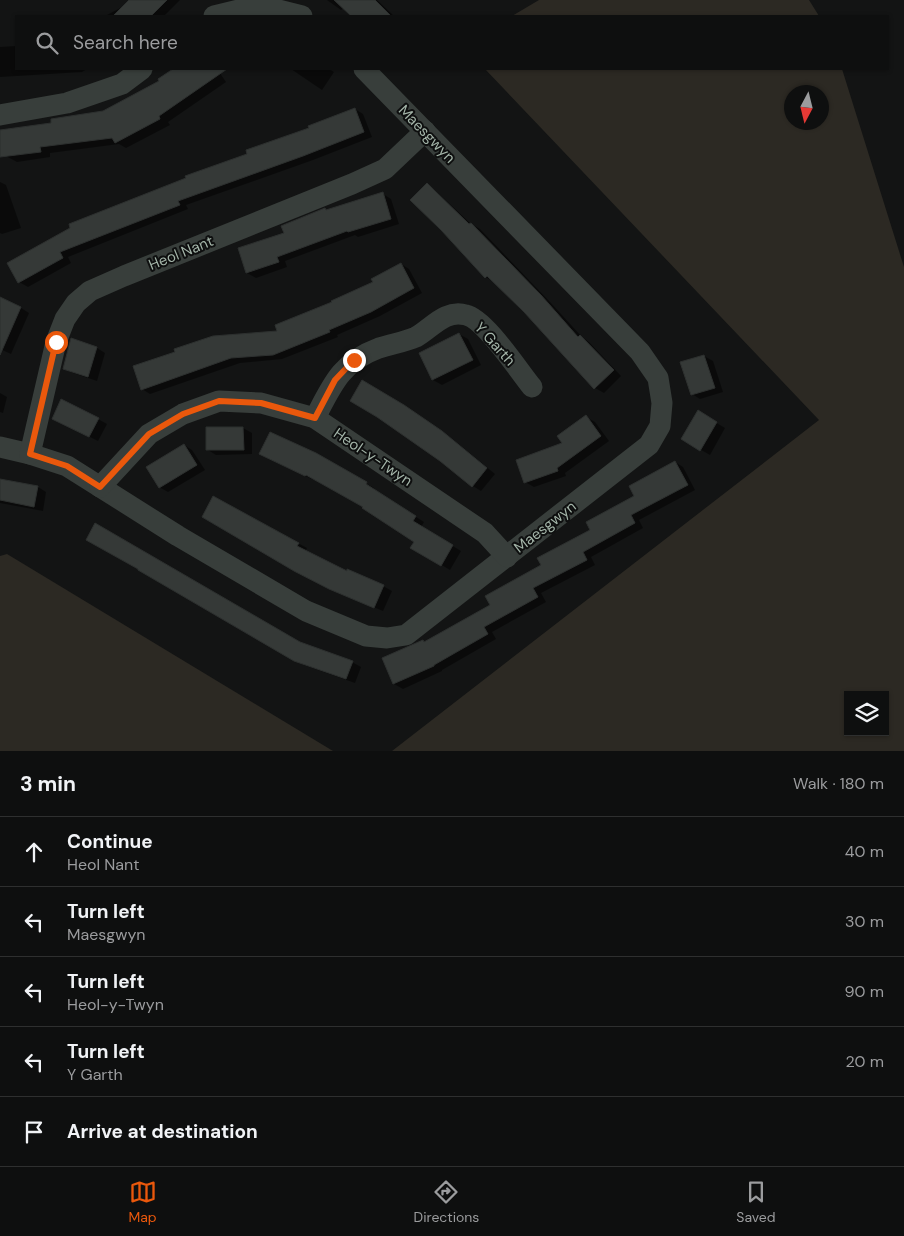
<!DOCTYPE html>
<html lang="en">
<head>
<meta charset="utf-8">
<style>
  body { margin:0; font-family:"DM Sans",sans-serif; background:#1c1d1d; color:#f1f3f6 }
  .controls { position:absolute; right:15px; bottom:15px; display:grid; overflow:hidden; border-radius:0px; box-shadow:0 1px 4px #0004 }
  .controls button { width:45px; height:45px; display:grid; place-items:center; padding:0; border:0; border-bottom:1px solid #2e2f2f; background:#0e0f0f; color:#f1f3f6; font:25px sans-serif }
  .compass { position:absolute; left:784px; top:85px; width:45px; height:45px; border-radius:50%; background:#0e0f0f; box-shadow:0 1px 4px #0004; rotate:187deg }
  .stop { position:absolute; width:15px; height:15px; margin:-11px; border:4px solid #ea580c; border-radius:50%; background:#fff }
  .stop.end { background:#ea580c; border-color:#fff; box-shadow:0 1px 5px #0008 }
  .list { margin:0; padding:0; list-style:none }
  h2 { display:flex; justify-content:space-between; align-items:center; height:65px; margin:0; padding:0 20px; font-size:21px }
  h2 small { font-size:16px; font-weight:400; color:#9b9c9e }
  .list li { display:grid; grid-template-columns:32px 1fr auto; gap:15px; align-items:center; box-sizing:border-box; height:70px; padding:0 20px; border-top:1px solid #2e2f2f }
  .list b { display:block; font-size:19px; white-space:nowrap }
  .list p { margin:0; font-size:16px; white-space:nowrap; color:#9b9c9e }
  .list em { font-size:16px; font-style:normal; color:#9b9c9e }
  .icon { flex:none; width:28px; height:28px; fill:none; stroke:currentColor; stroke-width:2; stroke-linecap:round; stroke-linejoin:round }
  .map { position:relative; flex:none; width:904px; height:751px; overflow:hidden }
  .search { position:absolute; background:#0e0f0f; box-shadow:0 1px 4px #0004; left:15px; right:15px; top:15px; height:55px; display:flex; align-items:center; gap:12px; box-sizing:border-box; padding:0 18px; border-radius:0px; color:#9b9c9e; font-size:19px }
  .sheet { height:415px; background:#0e0f0f }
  nav { display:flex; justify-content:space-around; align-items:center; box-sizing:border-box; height:70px; border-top:1px solid #2e2f2f; background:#0e0f0f; font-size:14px; color:#9b9c9e }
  nav a { display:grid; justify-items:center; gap:2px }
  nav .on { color:#ea580c }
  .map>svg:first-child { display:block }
  .green { fill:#2c2923; fill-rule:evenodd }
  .shadow { fill:#0007 }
  .building { fill:#353937; stroke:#2d302f }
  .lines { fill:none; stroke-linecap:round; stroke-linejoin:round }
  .street { stroke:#383e3b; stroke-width:21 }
  .route { stroke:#ea580c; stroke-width:6 }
  .labels { text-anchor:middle; stroke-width:4; stroke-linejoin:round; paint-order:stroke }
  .street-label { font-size:15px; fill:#a4b5a9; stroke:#0e0f0f }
</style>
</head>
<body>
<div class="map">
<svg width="904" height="751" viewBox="0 0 904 751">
  <rect width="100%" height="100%" fill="#131414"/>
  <!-- green -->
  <g class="green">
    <path d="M 539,0 L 809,0 L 819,16 L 512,16 Z"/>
    <path d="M 485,69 L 842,69 L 904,267 L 904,751 L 392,751 L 819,420 ZM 822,92 L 822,122 L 792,122 L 792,92 ZM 848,695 L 885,695 L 885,732 L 848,732 Z"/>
    <path d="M 7,554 L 333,751 L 0,751 L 0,556 Z"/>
  </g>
  <!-- shadow -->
  <g class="shadow">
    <path d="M 131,0 L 180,0 L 164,16 L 105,16 L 126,5 Z"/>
    <path d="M 327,0 L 377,0 L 394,16 L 353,16 L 344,8 L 341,10 Z"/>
    <path d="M 16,46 L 16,69 L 87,69 L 82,72 L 0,77 L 0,47 Z"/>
    <path d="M 175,69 L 217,69 L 226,82 L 168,122 L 170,125 L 126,148 L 119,144 L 50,153 L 50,157 L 17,162 L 6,156 L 53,124 L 104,112 L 161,82 L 159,80 Z"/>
    <path d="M 291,69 L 329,69 L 334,72 L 322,90 Z"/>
    <path d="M 355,109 L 363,114 L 372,137 L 313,160 L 186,205 L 188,209 L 68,257 L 71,263 L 28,287 L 19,282 L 9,263 L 249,155 Z"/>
    <path d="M 0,182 L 6,185 L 21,228 L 2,234 L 0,233 Z"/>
    <path d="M 427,185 L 435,190 L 471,224 L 480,229 L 550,302 L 582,337 L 589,342 L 621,376 L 604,393 L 595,388 L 525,311 L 494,282 L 486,277 L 442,229 Z"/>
    <path d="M 383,194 L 391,199 L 399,224 L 358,237 L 355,235 L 285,261 L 287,267 L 256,278 L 247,273 L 285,234 L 327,211 Z"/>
    <path d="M 401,264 L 409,269 L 422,293 L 380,316 L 337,335 L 338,337 L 282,359 L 240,363 L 150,394 L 142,389 L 279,332 L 374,283 Z"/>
    <path d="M 0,306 L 21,308 L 29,313 L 11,354 L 0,349 Z"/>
    <path d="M 459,334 L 468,339 L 481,365 L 442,385 L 433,380 L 420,354 Z"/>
    <path d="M 72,340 L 97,348 L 105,353 L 97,381 L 73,373 L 64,369 Z"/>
    <path d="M 704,356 L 713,361 L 723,392 L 700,399 L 692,394 Z"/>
    <path d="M 0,393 L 7,397 L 3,413 L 0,412 Z"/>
    <path d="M 412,411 L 451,438 L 495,474 L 481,491 L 473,486 Z"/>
    <path d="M 698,412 L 725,428 L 710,455 L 682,439 Z"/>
    <path d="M 586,417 L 595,422 L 609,441 L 565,473 L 566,476 L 534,487 L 525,482 L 564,444 Z"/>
    <path d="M 98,419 L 107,424 L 98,441 L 62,423 Z"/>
    <path d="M 243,428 L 252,433 L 252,454 L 216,455 L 208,450 Z"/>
    <path d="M 184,445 L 192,450 L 205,470 L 168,492 L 159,487 Z"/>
    <path d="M 315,454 L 374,488 L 374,490 L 424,522 L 421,527 L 461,551 L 450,570 L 412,547 L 415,541 L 365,507 L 315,479 L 314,480 L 269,459 Z"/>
    <path d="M 675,462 L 683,467 L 695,490 L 639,520 L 643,528 L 591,557 L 595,565 L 541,593 L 546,602 L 492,632 L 496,639 L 442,670 L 442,671 L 403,689 L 394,684 L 383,658 L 423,641 L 426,643 L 491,606 L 636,496 Z"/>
    <path d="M 0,480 L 38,487 L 46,492 L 43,511 L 0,503 Z"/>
    <path d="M 214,498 L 307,548 L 305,552 L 347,573 L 383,586 L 392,591 L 383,611 L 339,593 Z"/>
    <path d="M 88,540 L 299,643 L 352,662 L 361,667 L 355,683 L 304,665 Z"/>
  </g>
  <!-- building -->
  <g class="building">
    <path d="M 129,0 L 167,0 L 151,16 L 113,16 Z"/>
    <path d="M 334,0 L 375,0 L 391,16 L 351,16 Z"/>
    <path d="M 173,69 L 227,69 L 159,116 L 160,119 L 115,143 L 112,138 L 40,147 L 41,152 L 0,157 L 0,130 L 51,123 L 51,119 L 103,111 L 159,81 L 158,79 Z"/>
    <path d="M 355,108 L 364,132 L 303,156 L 178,201 L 180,205 L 60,252 L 63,258 L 18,283 L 7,263 L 70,228 L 69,224 L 186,178 L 185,176 L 247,154 L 246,150 L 309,128 L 308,126 Z"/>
    <path d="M 427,183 L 469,224 L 471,223 L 541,295 L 578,337 L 580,335 L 614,370 L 594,389 L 524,312 L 487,276 L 485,278 L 441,230 L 410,200 Z"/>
    <path d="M 383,192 L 391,219 L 348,232 L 347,231 L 277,257 L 279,262 L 246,273 L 238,248 L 284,233 L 281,226 L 325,208 L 326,210 Z"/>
    <path d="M 401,263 L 414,288 L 371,312 L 329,330 L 330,332 L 273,355 L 231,358 L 141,390 L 133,366 L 175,352 L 174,349 L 213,336 L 277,331 L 275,325 L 332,302 L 331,301 L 373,282 L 371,279 Z"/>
    <path d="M 0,297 L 21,307 L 0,355 Z"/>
    <path d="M 459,333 L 473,360 L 432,380 L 419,353 Z"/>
    <path d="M 71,338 L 97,347 L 88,377 L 63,369 Z"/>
    <path d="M 704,355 L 715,388 L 691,395 L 680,362 Z"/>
    <path d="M 362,380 L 404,405 L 442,431 L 487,468 L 472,487 L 440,461 L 377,417 L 350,401 Z"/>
    <path d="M 61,399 L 99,418 L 89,437 L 52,419 Z"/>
    <path d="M 698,410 L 717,422 L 700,451 L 681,439 Z"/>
    <path d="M 586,415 L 601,436 L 557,468 L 558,471 L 524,483 L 516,460 L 562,443 L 557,436 Z"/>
    <path d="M 206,427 L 243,427 L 244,450 L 206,450 Z"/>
    <path d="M 270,432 L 316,453 L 367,482 L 366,484 L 416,516 L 413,521 L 453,545 L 441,566 L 410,548 L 414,542 L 362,508 L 363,507 L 306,475 L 305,476 L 259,454 Z"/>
    <path d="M 184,444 L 197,465 L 159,488 L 146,467 Z"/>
    <path d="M 675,461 L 688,485 L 631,515 L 635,523 L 583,552 L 587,560 L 533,588 L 538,597 L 484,627 L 488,634 L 434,665 L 434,666 L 393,684 L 382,658 L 423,640 L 424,642 L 490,605 L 485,596 L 541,565 L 537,558 L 590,530 L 586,522 L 634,496 L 629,486 Z"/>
    <path d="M 0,479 L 38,486 L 34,507 L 0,500 Z"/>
    <path d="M 213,496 L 299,543 L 297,546 L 347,571 L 347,569 L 384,585 L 374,608 L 329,589 L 294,571 L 202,517 Z"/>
    <path d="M 95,523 L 300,642 L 353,661 L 346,679 L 294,661 L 138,570 L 138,569 L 86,540 Z"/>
  </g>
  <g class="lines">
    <!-- street -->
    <g class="street">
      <path d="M 214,16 L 259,5 L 302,16"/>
      <path d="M 0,115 L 67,103 L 122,84 L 142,69"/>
      <path d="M 315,418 C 332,385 341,362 379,348 C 391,344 405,342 416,337 C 432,328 445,309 466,315 C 485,319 518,370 532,387"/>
      <path d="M 0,447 L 30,454 L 67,466 L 178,536 L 306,611 L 366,636 L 387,638 L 406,635 L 649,445 L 660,426 L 662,403 L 658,378 L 640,352 L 364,69"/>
      <path d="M 30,454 L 56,342 L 65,319 L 76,303 L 90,291 L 124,276 L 352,184 L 385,169 L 425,131"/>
      <path d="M 100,487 L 149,434 L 183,414 L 219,401 L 261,403 L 315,418 L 485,533 L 507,557"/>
    </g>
  </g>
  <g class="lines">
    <!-- route -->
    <path class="route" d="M 56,342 L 30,454 L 67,466 L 100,487 L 149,434 L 183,414 L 219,401 L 261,403 L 315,418 L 335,380 L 354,360"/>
  </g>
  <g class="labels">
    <!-- street labels -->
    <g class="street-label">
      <text transform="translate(427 134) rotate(46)" y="5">Maesgwyn</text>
      <text transform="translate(181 253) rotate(-22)" y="5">Heol Nant</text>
      <text transform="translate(495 344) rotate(48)" y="5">Y Garth</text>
      <text transform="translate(373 457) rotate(34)" y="5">Heol-y-Twyn</text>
      <text transform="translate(545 527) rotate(-38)" y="5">Maesgwyn</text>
    </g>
  </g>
</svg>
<div class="controls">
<button><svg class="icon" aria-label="layers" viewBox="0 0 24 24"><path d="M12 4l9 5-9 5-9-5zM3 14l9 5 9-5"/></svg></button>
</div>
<svg class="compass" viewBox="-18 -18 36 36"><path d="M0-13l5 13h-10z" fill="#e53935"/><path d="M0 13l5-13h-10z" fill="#9b9c9e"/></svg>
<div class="stop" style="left:56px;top:342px"></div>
<div class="stop end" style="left:354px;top:360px"></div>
<div class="search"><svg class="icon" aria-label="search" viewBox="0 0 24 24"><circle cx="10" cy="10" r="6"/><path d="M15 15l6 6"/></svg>Search here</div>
</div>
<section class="sheet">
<h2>3 min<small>Walk · 180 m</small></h2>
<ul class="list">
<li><svg class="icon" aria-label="ahead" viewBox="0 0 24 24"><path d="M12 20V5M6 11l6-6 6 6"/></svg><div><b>Continue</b><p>Heol Nant</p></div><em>40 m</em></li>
<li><svg class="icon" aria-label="left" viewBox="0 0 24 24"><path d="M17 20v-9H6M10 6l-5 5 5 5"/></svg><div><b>Turn left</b><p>Maesgwyn</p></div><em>30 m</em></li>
<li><svg class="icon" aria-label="left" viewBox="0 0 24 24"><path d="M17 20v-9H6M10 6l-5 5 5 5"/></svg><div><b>Turn left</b><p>Heol-y-Twyn</p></div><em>90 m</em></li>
<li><svg class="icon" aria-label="left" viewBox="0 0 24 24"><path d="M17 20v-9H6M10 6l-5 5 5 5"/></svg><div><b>Turn left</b><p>Y Garth</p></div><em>20 m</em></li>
<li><svg class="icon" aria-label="arrive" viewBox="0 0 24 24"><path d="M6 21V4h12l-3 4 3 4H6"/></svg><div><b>Arrive at destination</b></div></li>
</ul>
</section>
<nav>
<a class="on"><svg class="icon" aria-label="map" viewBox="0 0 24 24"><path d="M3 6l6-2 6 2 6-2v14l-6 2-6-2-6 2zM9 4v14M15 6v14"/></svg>Map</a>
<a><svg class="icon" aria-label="directions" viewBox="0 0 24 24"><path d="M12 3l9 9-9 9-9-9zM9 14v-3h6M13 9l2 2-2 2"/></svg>Directions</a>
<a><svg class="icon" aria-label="saved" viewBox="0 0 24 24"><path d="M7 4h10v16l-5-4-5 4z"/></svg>Saved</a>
</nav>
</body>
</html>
